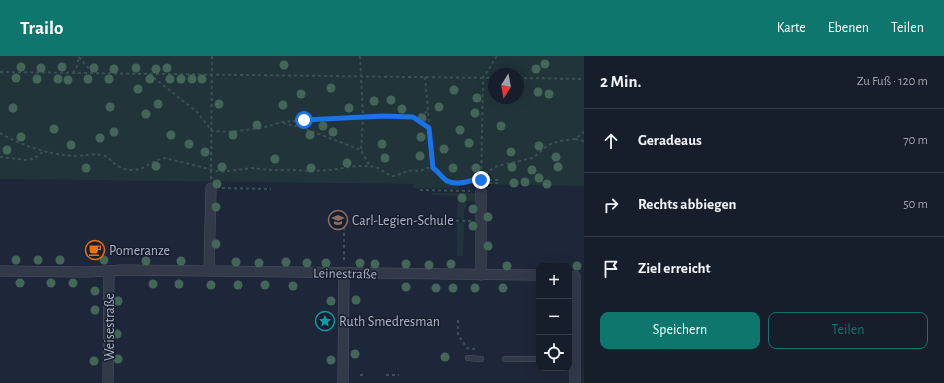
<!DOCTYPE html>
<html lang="de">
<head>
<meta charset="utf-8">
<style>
  body { margin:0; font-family:"Alegreya Sans",sans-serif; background:#232a37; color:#f1f3f6 }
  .controls { position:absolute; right:12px; bottom:12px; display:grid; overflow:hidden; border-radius:8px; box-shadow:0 4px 16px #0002 }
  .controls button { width:36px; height:36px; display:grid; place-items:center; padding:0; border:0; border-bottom:1px solid #353b47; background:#161d2b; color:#f1f3f6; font:20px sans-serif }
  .compass { position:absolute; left:488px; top:12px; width:36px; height:36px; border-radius:50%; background:#161d2b; box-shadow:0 4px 16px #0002; rotate:191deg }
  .stop { position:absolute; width:12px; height:12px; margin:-9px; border:3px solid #1a73e8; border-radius:50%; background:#fff }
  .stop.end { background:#1a73e8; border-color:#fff; box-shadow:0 1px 4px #0008 }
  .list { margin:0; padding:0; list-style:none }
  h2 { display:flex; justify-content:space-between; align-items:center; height:52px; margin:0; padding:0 16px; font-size:17px }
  h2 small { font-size:13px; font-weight:400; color:#9ea2a9 }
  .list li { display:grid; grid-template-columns:26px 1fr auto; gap:12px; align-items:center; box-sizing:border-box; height:64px; padding:0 16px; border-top:1px solid #353b47 }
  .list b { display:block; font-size:15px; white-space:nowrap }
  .list em { font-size:13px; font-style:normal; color:#9ea2a9 }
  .actions { display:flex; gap:8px; padding:12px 16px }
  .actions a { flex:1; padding:9px 0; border:1px solid #0f766e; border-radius:8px; text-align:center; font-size:14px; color:#0f766e }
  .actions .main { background:#0f766e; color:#fff }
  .icon { flex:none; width:22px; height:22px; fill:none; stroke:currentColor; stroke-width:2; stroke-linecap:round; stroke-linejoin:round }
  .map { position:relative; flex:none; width:584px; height:327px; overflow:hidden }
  header { display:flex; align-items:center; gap:24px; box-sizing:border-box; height:56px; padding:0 20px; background:#0f766e; color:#fff }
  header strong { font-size:19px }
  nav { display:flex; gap:22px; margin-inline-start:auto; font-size:14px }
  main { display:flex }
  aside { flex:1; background:#161d2b }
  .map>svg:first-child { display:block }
  .green { fill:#20343a; fill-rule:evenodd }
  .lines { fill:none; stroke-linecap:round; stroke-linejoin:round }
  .lane-casing { stroke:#4c5364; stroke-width:6 }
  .street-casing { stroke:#4c5364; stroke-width:11 }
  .path { stroke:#3a5055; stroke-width:2; stroke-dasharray:3 3; stroke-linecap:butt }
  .lane { stroke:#323949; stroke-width:5 }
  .street { stroke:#323949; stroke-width:10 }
  .tree { fill:#436659 }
  .route { stroke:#1a73e8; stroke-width:5 }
  .labels { text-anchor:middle; stroke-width:3; stroke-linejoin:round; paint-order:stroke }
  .poi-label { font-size:14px; fill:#acb3c6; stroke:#171e2e; text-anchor:start }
  .street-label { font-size:14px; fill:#acb3c6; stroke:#171e2e }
</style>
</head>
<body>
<header>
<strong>Trailo</strong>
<nav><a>Karte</a><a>Ebenen</a><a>Teilen</a></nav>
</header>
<main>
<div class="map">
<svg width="584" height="327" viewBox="0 0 584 327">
  <rect width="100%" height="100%" fill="#1e2739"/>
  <!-- green -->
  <g class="green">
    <path d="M 0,0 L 584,0 L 584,130 L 458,128 L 458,133 L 413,132 L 413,128 L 0,123 ZM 494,18 L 518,18 L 518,42 L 494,42 Z"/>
    <path d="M 432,137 L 476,137 L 476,145 L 466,145 L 466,153 L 464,153 L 464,163 L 457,162 L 458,140 L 432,139 Z"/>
    <path d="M 457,167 L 464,167 L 463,200 L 457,200 Z"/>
  </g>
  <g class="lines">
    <!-- lane casing -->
    <g class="lane-casing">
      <g id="lane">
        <path d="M 468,302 L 481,303"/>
        <path d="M 505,303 L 537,303"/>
      </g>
    </g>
    <!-- street casing -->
    <g class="street-casing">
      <g id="street">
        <path d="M 0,215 L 88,216 L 122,214 L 539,219"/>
        <path d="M 209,215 L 211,132"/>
        <path d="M 481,219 L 481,135"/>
        <path d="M 575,220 L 575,327"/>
        <path d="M 108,327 L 109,215"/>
        <path d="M 343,327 L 344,217"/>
      </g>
    </g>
    <!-- path -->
    <g class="path">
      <path d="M 360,0 L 363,61 L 361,94"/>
      <path d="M 79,1 L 86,10 L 95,17"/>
      <path d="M 0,16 L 494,22"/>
      <path d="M 73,17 L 77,10 L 79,1"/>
      <path d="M 149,18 L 197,56 L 212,75 L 228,76 L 262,72 L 282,66 L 304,64 L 384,60 L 413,61 L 429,72"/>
      <path d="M 425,21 L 433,112"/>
      <path d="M 518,22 L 584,23"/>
      <path d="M 413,61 L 427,56"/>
      <path d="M 283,67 L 303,72 L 361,94 L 369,109"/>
      <path d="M 0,77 C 20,89 50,99 74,100 C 82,100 93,97 102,99 C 113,102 114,113 131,114 C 144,115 153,103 165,102 L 221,116 L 252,112 L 269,114 L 295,114 L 310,115 L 330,114 L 356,110 L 369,110 L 378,112 L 391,120 L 395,120 L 405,116 L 413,114 L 420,115 L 427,112 L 433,112 L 439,115 L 446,124 L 450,126 L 461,126 L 474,124 L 497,110 L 533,102 L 548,89 L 560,85 L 575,83 L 584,76"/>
      <path d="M 575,83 L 584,85"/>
      <path d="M 0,101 L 27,104 L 33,103 L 45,94"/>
      <path d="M 211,123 L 212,0"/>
      <path d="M 483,124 L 498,124 L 498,127 L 489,127"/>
      <path d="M 481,125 L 483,22 L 497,0"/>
      <path d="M 222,132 L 271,133"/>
      <path d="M 420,134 L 470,135"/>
      <path d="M 420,164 L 471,165"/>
      <path d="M 344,204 L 344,170"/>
      <path d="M 458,264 L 458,279 L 467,292 L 475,293"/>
      <path d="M 360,319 L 365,319"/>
      <path d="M 386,319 L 399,319"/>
    </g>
    <!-- lane -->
    <use href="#lane" class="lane"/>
    <!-- street -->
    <use href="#street" class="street"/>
  </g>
  <!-- trees -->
  <g class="tree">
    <circle cx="545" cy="8" r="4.5"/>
    <circle cx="284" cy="9" r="4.5"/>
    <circle cx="21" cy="11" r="4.5"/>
    <circle cx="62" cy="11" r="4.5"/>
    <circle cx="41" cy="12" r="4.5"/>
    <circle cx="94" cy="12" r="4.5"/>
    <circle cx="136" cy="12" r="4.5"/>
    <circle cx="167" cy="12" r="4.5"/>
    <circle cx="114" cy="13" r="4.5"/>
    <circle cx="156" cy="13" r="4.5"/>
    <circle cx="536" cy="13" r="4.5"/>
    <circle cx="16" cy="22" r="4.5"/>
    <circle cx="37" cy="23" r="4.5"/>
    <circle cx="58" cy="23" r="4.5"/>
    <circle cx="88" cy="23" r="4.5"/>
    <circle cx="109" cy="23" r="4.5"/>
    <circle cx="150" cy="23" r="4.5"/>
    <circle cx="170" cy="23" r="4.5"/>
    <circle cx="181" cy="23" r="4.5"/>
    <circle cx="192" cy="23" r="4.5"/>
    <circle cx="202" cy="23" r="4.5"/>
    <circle cx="68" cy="24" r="4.5"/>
    <circle cx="331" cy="32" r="4.5"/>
    <circle cx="138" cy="33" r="4.5"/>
    <circle cx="454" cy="34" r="4.5"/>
    <circle cx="538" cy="36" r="4.5"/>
    <circle cx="301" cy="38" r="4.5"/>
    <circle cx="549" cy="38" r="4.5"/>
    <circle cx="477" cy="42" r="4.5"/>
    <circle cx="391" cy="44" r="4.5"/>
    <circle cx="374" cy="45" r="4.5"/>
    <circle cx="158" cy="48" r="4.5"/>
    <circle cx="219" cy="48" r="4.5"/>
    <circle cx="283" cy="49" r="4.5"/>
    <circle cx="110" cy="51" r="4.5"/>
    <circle cx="439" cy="51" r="4.5"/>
    <circle cx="13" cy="52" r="4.5"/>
    <circle cx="349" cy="52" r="4.5"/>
    <circle cx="402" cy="53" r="4.5"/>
    <circle cx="475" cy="57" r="4.5"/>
    <circle cx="146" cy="58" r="4.5"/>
    <circle cx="422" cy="62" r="4.5"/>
    <circle cx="257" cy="69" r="4.5"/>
    <circle cx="323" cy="70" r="4.5"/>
    <circle cx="501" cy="70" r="4.5"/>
    <circle cx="54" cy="73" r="4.5"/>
    <circle cx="460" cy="74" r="4.5"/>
    <circle cx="114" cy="76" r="4.5"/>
    <circle cx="333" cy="76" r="4.5"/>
    <circle cx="171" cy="79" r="4.5"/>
    <circle cx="233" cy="79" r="4.5"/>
    <circle cx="310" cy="79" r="4.5"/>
    <circle cx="21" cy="81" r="4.5"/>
    <circle cx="421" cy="81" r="4.5"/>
    <circle cx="100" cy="82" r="4.5"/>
    <circle cx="469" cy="87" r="4.5"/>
    <circle cx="189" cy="88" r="4.5"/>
    <circle cx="382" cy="88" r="4.5"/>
    <circle cx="71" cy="89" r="4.5"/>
    <circle cx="539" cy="90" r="4.5"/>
    <circle cx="444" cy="93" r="4.5"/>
    <circle cx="7" cy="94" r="4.5"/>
    <circle cx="205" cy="96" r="4.5"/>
    <circle cx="511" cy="96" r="4.5"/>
    <circle cx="420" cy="100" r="4.5"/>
    <circle cx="556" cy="101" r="4.5"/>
    <circle cx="385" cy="102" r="4.5"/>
    <circle cx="275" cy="103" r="4.5"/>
    <circle cx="347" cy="107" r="4.5"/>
    <circle cx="156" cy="110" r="4.5"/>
    <circle cx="222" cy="111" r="4.5"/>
    <circle cx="512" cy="111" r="4.5"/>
    <circle cx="558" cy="111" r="4.5"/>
    <circle cx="86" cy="112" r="4.5"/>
    <circle cx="311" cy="112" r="4.5"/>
    <circle cx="453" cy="112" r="4.5"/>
    <circle cx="476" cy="112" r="4.5"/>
    <circle cx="532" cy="114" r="4.5"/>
    <circle cx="539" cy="122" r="4.5"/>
    <circle cx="525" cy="126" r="4.5"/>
    <circle cx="514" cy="127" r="4.5"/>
    <circle cx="217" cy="128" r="4.5"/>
    <circle cx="547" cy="128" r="4.5"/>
    <circle cx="462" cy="142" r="4.5"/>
    <circle cx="216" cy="151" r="4.5"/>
    <circle cx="473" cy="153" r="4.5"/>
    <circle cx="488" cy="161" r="4.5"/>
    <circle cx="473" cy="170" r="4.5"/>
    <circle cx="216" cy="188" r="4.5"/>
    <circle cx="488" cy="190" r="4.5"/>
    <circle cx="16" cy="204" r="4.5"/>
    <circle cx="38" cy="204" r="4.5"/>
    <circle cx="60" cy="204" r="4.5"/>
    <circle cx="104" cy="204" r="4.5"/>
    <circle cx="146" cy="205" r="4.5"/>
    <circle cx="181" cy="205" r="4.5"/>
    <circle cx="236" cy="206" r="4.5"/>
    <circle cx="286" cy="206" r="4.5"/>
    <circle cx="259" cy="207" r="4.5"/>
    <circle cx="307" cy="207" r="4.5"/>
    <circle cx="326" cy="207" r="4.5"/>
    <circle cx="360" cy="207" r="4.5"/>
    <circle cx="375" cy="208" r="4.5"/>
    <circle cx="406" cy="208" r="4.5"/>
    <circle cx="451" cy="208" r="4.5"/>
    <circle cx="429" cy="209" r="4.5"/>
    <circle cx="507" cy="210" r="4.5"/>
    <circle cx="577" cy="210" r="4.5"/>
    <circle cx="20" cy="227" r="4.5"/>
    <circle cx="51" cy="227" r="4.5"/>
    <circle cx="73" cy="227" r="4.5"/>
    <circle cx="153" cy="228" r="4.5"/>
    <circle cx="179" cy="228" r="4.5"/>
    <circle cx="211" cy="229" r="4.5"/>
    <circle cx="238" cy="229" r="4.5"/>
    <circle cx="265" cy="229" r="4.5"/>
    <circle cx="293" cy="230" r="4.5"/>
    <circle cx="406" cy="231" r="4.5"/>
    <circle cx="436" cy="232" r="4.5"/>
    <circle cx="453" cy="232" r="4.5"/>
    <circle cx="475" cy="232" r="4.5"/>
    <circle cx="503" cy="232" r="4.5"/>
    <circle cx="95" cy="235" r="4.5"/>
    <circle cx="356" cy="244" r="4.5"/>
    <circle cx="118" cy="245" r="4.5"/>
    <circle cx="331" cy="245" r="4.5"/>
    <circle cx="95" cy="254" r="4.5"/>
    <circle cx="117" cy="278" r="4.5"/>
    <circle cx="355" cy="298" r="4.5"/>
    <circle cx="445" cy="301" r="4.5"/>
    <circle cx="118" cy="303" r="4.5"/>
    <circle cx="331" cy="304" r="4.5"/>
    <circle cx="94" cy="305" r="4.5"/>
  </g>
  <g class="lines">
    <!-- route -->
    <path class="route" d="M 304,64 L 384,60 L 413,61 L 429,72 L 433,112 C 439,116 442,122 447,125 C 456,130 474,125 481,120 L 481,124"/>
  </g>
  <!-- icons -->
  <defs>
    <g id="university-ring" transform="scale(1)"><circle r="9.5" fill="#171e2e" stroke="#8d6e63" stroke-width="1.5"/><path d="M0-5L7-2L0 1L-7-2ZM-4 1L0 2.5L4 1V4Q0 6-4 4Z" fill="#8d6e63"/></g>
    <g id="cafe-ring" transform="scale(1)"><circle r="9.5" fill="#171e2e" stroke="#e8710a" stroke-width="1.5"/><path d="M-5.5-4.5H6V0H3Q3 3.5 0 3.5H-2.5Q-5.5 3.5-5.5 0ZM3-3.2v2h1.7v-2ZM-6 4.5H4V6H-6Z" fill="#e8710a"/></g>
    <g id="sight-ring" transform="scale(1)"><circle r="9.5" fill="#171e2e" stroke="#0f9aa8" stroke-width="1.5"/><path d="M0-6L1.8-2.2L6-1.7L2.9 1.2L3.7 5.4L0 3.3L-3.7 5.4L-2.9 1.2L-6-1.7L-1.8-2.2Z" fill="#0f9aa8"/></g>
  </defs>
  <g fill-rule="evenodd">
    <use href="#university-ring" x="338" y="164"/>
    <use href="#cafe-ring" x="95" y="194"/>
    <use href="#sight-ring" x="325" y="265"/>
  </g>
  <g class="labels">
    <!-- poi labels -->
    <g class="poi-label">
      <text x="352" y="169">Carl-Legien-Schule</text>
      <text x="109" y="199">Pomeranze</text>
      <text x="339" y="270">Ruth Smedresman</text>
    </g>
    <!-- street labels -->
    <g class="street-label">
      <text transform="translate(345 217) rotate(1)" y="5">Leinestraße</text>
      <text transform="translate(109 271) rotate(-90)" y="5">Weisestraße</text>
    </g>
  </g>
</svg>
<div class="controls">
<button>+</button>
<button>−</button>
<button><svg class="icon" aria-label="locate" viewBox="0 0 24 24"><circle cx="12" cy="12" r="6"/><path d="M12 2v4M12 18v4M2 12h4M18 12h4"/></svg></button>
</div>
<svg class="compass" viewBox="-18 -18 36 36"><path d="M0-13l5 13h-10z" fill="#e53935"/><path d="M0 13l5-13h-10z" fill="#9ea2a9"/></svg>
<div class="stop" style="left:304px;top:64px"></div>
<div class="stop end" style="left:481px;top:124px"></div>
</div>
<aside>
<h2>2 Min.<small>Zu Fuß · 120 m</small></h2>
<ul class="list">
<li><svg class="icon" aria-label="ahead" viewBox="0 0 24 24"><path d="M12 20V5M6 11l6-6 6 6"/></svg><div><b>Geradeaus</b></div><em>70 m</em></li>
<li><svg class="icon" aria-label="right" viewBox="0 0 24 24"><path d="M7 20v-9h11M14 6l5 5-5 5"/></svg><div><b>Rechts abbiegen</b></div><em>50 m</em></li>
<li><svg class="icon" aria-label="arrive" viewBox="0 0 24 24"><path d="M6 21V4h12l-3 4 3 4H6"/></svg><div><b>Ziel erreicht</b></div></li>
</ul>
<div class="actions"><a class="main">Speichern</a><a>Teilen</a></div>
</aside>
</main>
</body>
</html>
